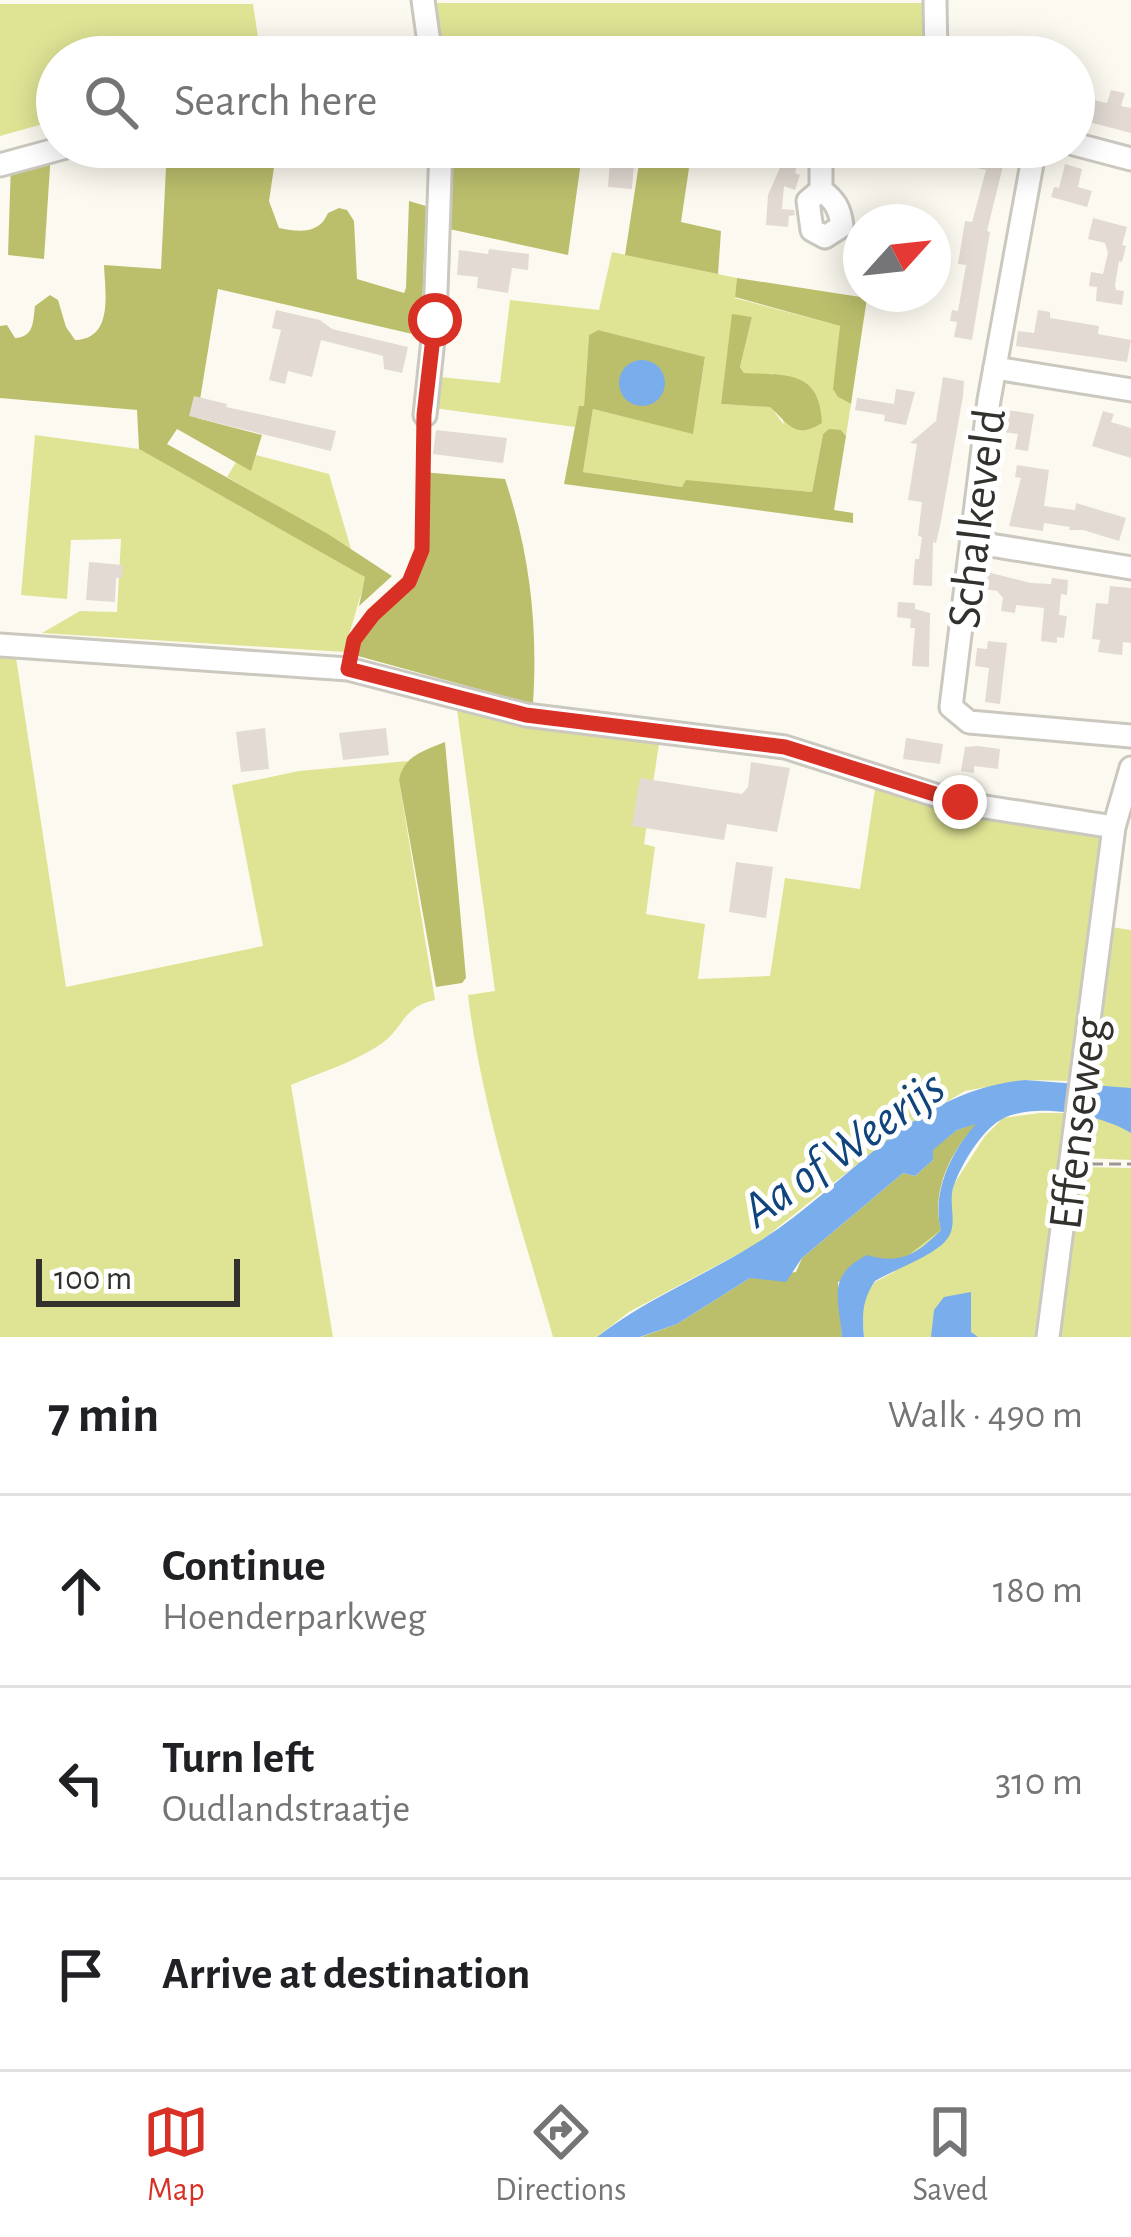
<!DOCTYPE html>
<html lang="en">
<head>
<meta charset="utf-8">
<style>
  body { margin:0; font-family:"Alegreya Sans",sans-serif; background:#f6f6f6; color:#202124 }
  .compass { position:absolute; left:843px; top:204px; width:108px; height:108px; border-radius:50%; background:#fff; box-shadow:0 6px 30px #0003; rotate:63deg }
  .scale { position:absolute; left:36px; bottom:30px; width:204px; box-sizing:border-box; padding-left:12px; border:6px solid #32312d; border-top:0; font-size:33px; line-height:42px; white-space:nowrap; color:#32312d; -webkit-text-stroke:9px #fff; paint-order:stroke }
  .stop { position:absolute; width:36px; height:36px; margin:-27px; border:9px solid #d93025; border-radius:50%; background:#fff }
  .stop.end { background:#d93025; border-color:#fff; box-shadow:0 3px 12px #0008 }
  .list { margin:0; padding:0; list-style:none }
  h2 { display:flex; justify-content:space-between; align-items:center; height:156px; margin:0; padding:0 48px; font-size:51px }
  h2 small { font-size:39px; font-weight:400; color:#757577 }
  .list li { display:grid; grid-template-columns:78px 1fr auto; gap:36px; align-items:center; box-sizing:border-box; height:192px; padding:0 48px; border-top:3px solid #e0e0e0 }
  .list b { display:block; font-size:45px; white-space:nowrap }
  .list p { margin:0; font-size:39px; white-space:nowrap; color:#757577 }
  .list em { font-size:39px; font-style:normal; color:#757577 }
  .icon { flex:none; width:66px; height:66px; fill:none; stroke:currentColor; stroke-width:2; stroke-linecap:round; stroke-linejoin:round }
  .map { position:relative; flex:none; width:1131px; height:1337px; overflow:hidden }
  .search { position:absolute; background:#fff; box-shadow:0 6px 30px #0003; left:36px; right:36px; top:36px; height:132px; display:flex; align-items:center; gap:30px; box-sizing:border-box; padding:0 42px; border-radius:66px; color:#757577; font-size:45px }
  .sheet { height:732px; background:#fff }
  nav { display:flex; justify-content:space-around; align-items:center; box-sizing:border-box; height:168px; border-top:3px solid #e0e0e0; background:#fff; font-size:33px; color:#757577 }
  nav a { display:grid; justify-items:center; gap:6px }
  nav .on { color:#d93025 }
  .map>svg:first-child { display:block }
  .green { fill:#dfe495; fill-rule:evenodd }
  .forest { fill:#bbbf6c }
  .water { fill:#79adec }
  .building { fill:#e2dad3 }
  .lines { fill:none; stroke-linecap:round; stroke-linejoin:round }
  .minor-casing { stroke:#cac8bf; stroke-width:27 }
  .path { stroke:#9a9891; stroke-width:3; stroke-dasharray:12 6; stroke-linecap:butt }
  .minor { stroke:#fff; stroke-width:21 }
  .route { stroke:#d93025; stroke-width:15 }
  .labels { text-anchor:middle; stroke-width:10; stroke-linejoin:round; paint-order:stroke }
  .street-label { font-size:48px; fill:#32312d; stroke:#fff }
  .water-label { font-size:51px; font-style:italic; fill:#0f447c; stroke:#fff }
</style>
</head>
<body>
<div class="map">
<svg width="1131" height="1337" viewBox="0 0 1131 1337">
  <rect width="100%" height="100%" fill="#fcfaf0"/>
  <!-- green -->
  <g class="green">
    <path d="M 434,3 L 929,3 L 932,57 L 440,57 Z"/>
    <path d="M 0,4 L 253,4 L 261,57 L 57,57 L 57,126 L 50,122 L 0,136 Z"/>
    <path d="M 612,252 L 737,278 L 735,298 L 840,326 L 838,397 L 851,404 L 846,436 L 841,430 L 823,434 L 812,492 L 687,481 L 683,487 L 583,472 L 593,409 L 693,433 L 705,358 L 598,330 L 589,335 L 584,407 L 579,407 L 575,427 L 426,407 L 430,376 L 500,383 L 510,300 L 599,310 ZM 733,315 L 752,317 L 740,367 L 745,374 L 773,374 L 784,425 L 771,407 L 721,404 Z"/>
    <path d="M 35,435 L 139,449 L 366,577 L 344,652 L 42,633 L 80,611 L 117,612 L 121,539 L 71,540 L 67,599 L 21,595 Z"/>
    <path d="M 256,455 L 329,474 L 351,549 L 227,477 L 236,462 L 251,470 Z"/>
    <path d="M 0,650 L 15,651 L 66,987 L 263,946 L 232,785 L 299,771 L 408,761 L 399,780 L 435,1000 C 401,1007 404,1030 378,1046 C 352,1063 319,1073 291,1085 L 333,1337 L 0,1337 Z"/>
    <path d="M 456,702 L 660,737 L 644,844 L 655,847 L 646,914 L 705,924 L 698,979 L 770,976 L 785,878 L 860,889 L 876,782 L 1096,829 L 1107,837 L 1073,1081 L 1025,1080 L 965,1091 L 904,1127 L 757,1244 L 629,1312 L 597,1337 L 553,1337 C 521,1225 482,1111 468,995 L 495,991 Z"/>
    <path d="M 1111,927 L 1131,930 L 1131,1088 L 1100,1088 L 1088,1083 Z"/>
    <path d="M 1040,1113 L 1069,1113 L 1042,1337 L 864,1337 L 862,1309 L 868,1291 L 875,1282 L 894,1272 L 948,1206 L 954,1184 L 985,1136 L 1003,1118 Z"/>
    <path d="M 1084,1115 L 1109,1119 L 1131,1133 L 1131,1160 L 1082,1158 L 1079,1155 Z"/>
    <path d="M 1086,1167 L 1131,1168 L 1131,1337 L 1054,1337 L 1077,1169 Z"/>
  </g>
  <!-- forest -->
  <g class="forest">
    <path d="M 167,147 L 277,147 L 269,201 L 279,228 C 298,232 319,235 328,213 L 339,208 L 347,210 L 354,221 L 357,279 L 404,293 L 406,288 L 409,201 L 426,206 L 421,336 L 218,289 L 197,418 L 262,435 L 251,471 L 177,429 L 167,444 L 328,534 L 392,576 L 359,606 L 365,577 L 139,449 L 137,410 L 0,398 L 0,326 L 7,325 L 15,338 C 34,337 33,322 35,306 L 50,295 L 58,300 L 66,327 L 75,340 C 114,339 105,292 104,265 L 161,269 Z"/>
    <path d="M 442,147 L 583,147 L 568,255 L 440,227 Z"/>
    <path d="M 51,152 L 44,259 L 8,255 L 11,163 Z"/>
    <path d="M 640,157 L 689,168 L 681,222 L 721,231 L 718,274 L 625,255 Z"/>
    <path d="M 737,278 L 867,298 L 851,404 L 838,397 L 833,389 L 840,326 L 735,297 Z"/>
    <path d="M 732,314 L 752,317 L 740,367 L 744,373 C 787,375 820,370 822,423 C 795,440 789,424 770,407 L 721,404 Z"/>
    <path d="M 598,330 L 705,357 L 693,434 L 593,409 L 583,472 L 682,487 L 686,480 L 812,492 L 823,434 L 829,429 L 841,430 L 846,436 L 834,510 L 853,513 L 853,523 L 564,484 L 579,406 L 584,406 L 589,335 Z"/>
    <path d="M 422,472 L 505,479 C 530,554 538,625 533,704 L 358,656 C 358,606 395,605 415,570 C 429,544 421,501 422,472 Z"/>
    <path d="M 445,742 L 466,978 L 462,983 L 436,987 L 399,780 C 404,755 424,751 445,742 Z"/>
    <path d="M 980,1122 C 952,1146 930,1193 941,1230 L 906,1257 L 838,1282 L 842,1337 L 641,1337 L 677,1324 L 750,1278 L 796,1272 L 802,1258 L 903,1173 L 915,1176 L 933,1160 L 932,1150 L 957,1130 Z"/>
  </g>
  <!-- water -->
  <g class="water">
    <circle cx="642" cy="383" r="23"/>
    <path d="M 1025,1080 L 1131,1088 L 1131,1133 C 1102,1115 1037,1102 1004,1118 C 983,1128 962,1163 954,1185 C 947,1203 959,1224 947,1239 C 936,1255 893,1270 875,1281 C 862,1300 862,1315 864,1337 L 842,1337 C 839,1298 826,1276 867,1255 C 901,1265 917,1254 941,1230 C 931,1193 952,1150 976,1124 L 957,1130 L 933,1150 L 933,1160 L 915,1176 L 903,1173 L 802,1258 L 786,1282 L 750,1278 L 677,1324 L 640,1337 L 597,1337 C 646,1299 702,1277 755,1244 C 848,1188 908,1091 1025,1080 Z"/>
    <path d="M 971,1292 L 971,1332 L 978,1337 L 931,1337 L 934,1310 L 944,1297 Z"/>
  </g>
  <!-- building -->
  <g class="building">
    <path d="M 1111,90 L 1125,93 L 1121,106 L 1131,108 L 1131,133 L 1085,121 L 1090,99 L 1107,103 Z"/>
    <path d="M 611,147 L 623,147 L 622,161 L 634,162 L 632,189 L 608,187 Z"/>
    <path d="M 985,147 L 1012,147 L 1007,163 L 1004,162 L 987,231 L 990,232 L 972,340 L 954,337 L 957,322 L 950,321 L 952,310 L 958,311 L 966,265 L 958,264 L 965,221 L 972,222 L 986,170 L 963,165 L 967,151 L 983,155 Z"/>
    <path d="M 785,156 L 799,160 L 795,173 L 800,175 L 795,190 L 784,186 L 782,209 L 794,210 L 795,215 L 789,216 L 788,227 L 766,225 L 768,195 Z"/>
    <path d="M 1065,164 L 1082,169 L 1078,187 L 1092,191 L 1087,207 L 1051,197 L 1054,187 L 1059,188 Z"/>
    <path d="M 1093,218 L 1127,227 L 1122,245 L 1126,246 L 1122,262 L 1119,261 L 1115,285 L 1116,290 L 1124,291 L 1122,305 L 1096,301 L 1097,287 L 1089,286 L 1091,272 L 1103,274 L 1108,253 L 1105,243 L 1088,239 Z"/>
    <path d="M 489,249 L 529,254 L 528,270 L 512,268 L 508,293 L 477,288 L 478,277 L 457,275 L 459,250 L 488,254 Z"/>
    <path d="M 276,310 L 320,320 L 332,329 L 408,347 L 402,373 L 384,369 L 383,356 L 321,340 L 312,377 L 288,371 L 285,384 L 269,380 L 281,330 L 272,328 Z"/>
    <path d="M 1038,310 L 1050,312 L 1050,318 L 1099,326 L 1098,334 L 1131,340 L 1127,362 L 1016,346 L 1018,331 L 1034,333 Z"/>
    <path d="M 943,377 L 964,381 L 963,396 L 940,526 L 936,543 L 933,542 L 932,586 L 913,585 L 915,559 L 919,559 L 922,537 L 918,536 L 922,502 L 908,500 L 917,444 L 910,443 L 936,421 Z"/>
    <path d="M 896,389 L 915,392 L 906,425 L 884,421 L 885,415 L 855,410 L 857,398 L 894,404 Z"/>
    <path d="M 194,396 L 227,404 L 226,407 L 336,431 L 331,451 L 189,416 Z"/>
    <path d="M 1007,410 L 1034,414 L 1028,451 L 1015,449 L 1018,434 L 1003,432 Z"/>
    <path d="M 1103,411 L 1114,414 L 1111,422 L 1131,428 L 1131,458 L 1092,446 Z"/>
    <path d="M 436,430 L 507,438 L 503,463 L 433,454 Z"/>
    <path d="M 1017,465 L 1049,470 L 1044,506 L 1075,510 L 1076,503 L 1126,518 L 1119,541 L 1083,530 L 1069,530 L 1070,527 L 1044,523 L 1043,531 L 1009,526 L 1021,478 L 1015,477 Z"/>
    <path d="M 89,562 L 123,565 L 122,578 L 116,578 L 115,602 L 86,600 Z"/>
    <path d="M 987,572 L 1031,583 L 1051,584 L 1052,578 L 1068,580 L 1067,595 L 1061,594 L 1059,615 L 1067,616 L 1064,638 L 1057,637 L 1057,643 L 1041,641 L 1044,608 L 1016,605 L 1015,613 L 1001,611 L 1003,598 L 997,591 L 985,589 Z"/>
    <path d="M 1110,586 L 1131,588 L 1131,643 L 1123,642 L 1122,655 L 1098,652 L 1100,640 L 1092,639 L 1096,603 L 1108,604 Z"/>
    <path d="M 898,602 L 915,603 L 915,609 L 930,613 L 929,667 L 912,666 L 915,628 L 910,628 L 911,619 L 897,617 Z"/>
    <path d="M 988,641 L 1007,643 L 1000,704 L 985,702 L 989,668 L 975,666 L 977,648 L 987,649 Z"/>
    <path d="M 265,728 L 269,769 L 241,772 L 236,732 Z"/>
    <path d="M 386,728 L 389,755 L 343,760 L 339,733 Z"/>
    <path d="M 906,738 L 943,744 L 940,764 L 903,759 Z"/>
    <path d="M 978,746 L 1000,749 L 998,769 L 974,766 L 974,773 L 961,771 L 965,747 Z"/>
    <path d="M 751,762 L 790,768 L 777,832 L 727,824 L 724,840 L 632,826 L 640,778 L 742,794 L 748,787 Z"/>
    <path d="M 736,862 L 773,867 L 766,918 L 729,912 Z"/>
  </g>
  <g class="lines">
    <!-- minor casing -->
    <g class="minor-casing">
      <g id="minor">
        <path d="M 423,0 L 431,57"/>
        <path d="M 935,0 L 936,57"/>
        <path d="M 1074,144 L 1131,159"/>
        <path d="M 1035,147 L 989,400 L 951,707 L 969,722 L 1131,736"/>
        <path d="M 0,165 L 66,147"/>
        <path d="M 821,190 C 835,200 840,209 842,226 L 825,237 L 812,230 L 808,201 L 821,190 L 821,147"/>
        <path d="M 995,368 L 1131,390"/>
        <path d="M 425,415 L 435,320 L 441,147"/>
        <path d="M 972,542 L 1131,568"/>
        <path d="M 0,645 L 348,669 L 526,715 L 785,747 L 960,803 L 1114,827"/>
        <path d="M 1048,1337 L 1114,827 L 1131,768"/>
      </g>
    </g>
    <!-- path -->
    <g class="path">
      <path d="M 352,650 C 359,619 391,608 407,584 C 432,548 423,475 424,432"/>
      <path d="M 1091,1164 L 1131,1164"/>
    </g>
    <!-- minor -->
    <use href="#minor" class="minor"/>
  </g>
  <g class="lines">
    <!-- route -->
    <path class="route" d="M 435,320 L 424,415 L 422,550 L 409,582 L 373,615 L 354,640 L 348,669 L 526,715 L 785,747 L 960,802"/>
  </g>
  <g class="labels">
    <!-- street labels -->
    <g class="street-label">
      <text transform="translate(975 518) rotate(-83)" y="17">Schalkeveld</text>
      <text transform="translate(1076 1123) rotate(-83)" y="17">Effenseweg</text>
    </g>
    <!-- water labels -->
    <g class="water-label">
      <text transform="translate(842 1147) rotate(-35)" y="18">Aa of Weerijs</text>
    </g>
  </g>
</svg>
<svg class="compass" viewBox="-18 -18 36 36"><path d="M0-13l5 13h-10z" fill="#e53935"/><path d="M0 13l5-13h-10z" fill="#757577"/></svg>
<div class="scale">100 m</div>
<div class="stop" style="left:435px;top:320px"></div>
<div class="stop end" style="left:960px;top:802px"></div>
<div class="search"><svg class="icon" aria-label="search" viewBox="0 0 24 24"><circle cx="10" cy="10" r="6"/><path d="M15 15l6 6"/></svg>Search here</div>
</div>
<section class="sheet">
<h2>7 min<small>Walk · 490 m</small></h2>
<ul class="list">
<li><svg class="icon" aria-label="ahead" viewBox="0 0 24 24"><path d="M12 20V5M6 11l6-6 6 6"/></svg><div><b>Continue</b><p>Hoenderparkweg</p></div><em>180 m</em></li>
<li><svg class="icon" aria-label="left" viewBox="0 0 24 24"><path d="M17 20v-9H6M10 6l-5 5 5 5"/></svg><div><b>Turn left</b><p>Oudlandstraatje</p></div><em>310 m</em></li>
<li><svg class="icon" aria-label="arrive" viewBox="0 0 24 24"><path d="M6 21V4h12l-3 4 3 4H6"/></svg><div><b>Arrive at destination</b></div></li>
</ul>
</section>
<nav>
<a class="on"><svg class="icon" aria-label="map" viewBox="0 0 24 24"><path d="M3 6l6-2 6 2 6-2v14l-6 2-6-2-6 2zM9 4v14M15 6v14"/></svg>Map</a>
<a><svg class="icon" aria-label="directions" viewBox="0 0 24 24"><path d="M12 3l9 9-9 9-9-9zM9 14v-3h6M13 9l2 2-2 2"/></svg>Directions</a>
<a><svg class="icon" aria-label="saved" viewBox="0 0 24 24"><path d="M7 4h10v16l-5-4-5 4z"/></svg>Saved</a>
</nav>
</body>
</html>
